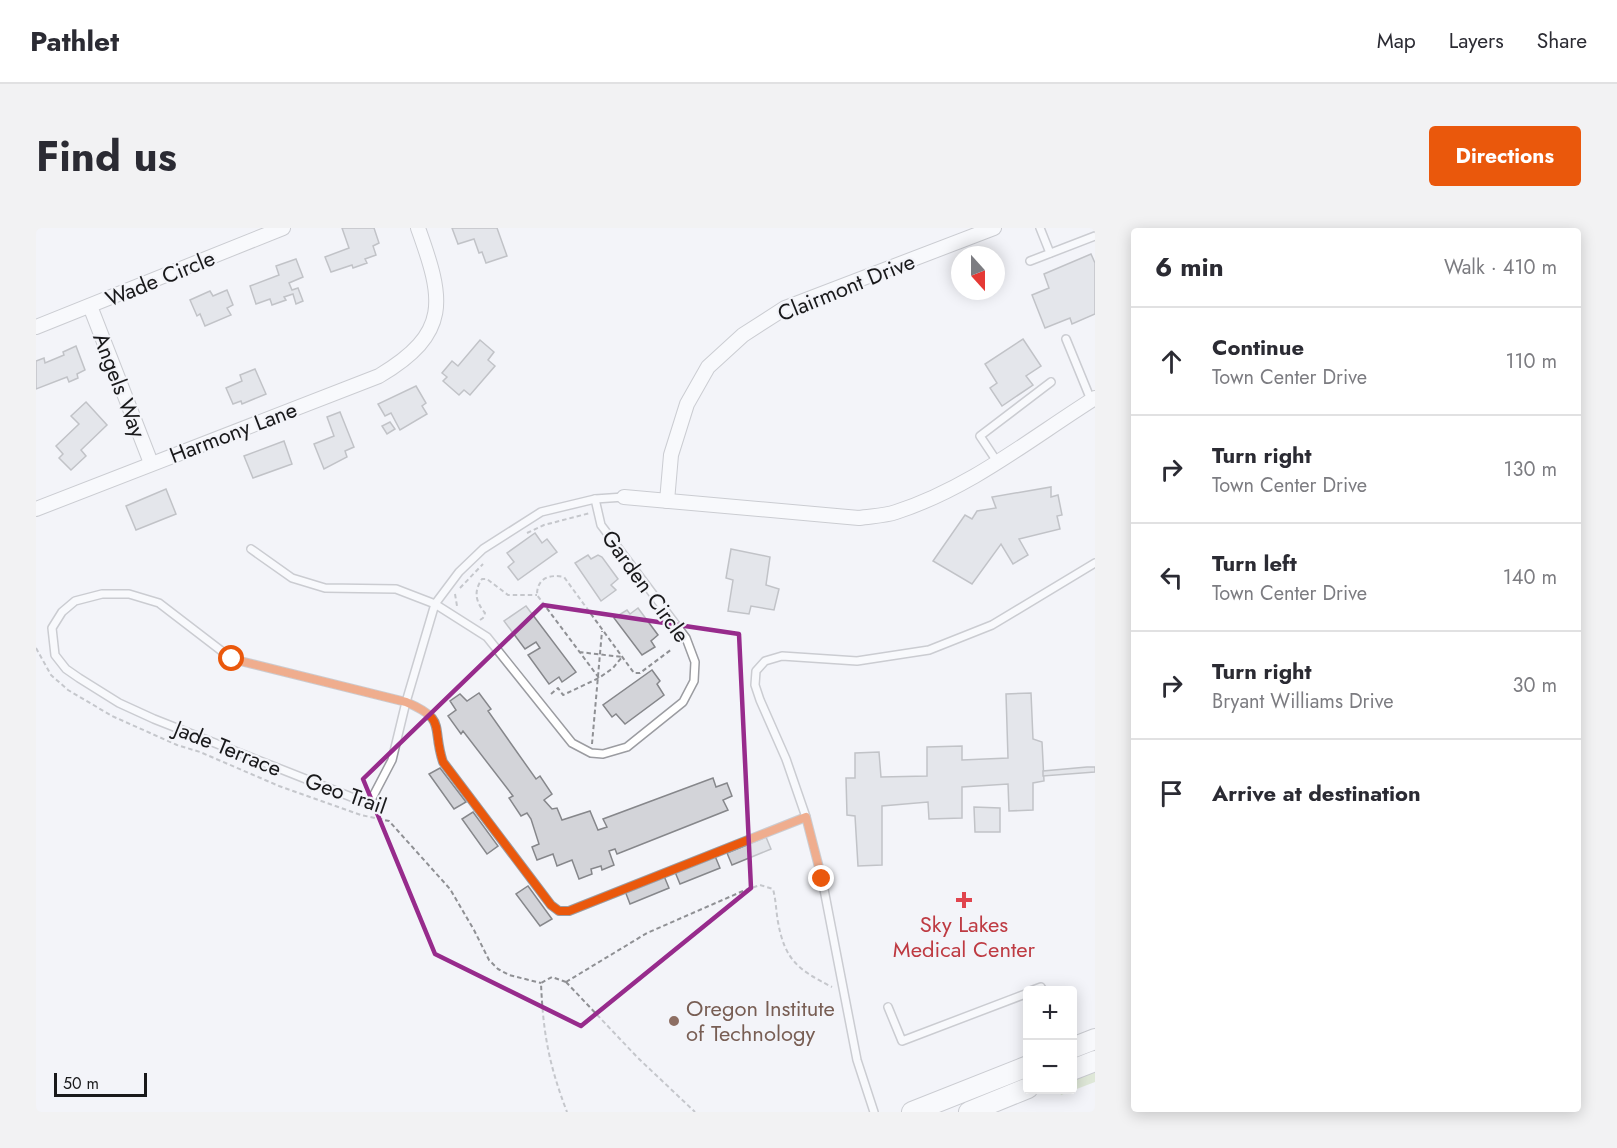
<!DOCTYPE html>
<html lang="en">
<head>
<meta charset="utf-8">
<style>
  body { margin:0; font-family:Jost,sans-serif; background:#f2f2f3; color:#2b2b33 }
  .controls { position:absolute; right:18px; bottom:18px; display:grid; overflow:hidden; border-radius:6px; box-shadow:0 3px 15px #0003 }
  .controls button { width:54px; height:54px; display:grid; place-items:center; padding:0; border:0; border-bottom:2px solid #e1e1e2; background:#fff; color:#2b2b33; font:30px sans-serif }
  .compass { position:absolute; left:915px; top:18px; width:54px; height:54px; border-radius:50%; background:#fff; box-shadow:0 3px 15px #0003; rotate:159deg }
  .scale { position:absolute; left:18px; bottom:15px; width:93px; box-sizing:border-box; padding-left:6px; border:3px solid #19191b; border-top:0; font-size:16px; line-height:21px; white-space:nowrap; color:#19191b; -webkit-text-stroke:4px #f3f4f9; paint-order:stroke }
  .stop { position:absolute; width:18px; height:18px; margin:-14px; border:4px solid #ea580c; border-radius:50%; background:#fff }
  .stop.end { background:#ea580c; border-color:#fff; box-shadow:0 2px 6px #0008 }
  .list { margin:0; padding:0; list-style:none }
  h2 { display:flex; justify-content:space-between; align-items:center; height:78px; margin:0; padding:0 24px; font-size:26px }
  h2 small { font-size:20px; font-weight:400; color:#7c7c81 }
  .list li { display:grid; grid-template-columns:39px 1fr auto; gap:18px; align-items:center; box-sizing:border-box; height:108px; padding:0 24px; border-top:2px solid #e1e1e2 }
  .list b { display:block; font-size:22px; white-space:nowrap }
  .list p { margin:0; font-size:20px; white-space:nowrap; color:#7c7c81 }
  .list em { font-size:20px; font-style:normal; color:#7c7c81 }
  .icon { flex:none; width:33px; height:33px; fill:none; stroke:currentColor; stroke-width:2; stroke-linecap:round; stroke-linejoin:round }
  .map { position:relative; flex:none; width:1059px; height:884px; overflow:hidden; border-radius:6px }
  header { display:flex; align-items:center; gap:36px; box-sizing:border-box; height:84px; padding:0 30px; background:#fff; border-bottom:2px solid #e1e1e2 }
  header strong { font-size:28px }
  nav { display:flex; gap:33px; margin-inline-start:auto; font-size:21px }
  .intro { display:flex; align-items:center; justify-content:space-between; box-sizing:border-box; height:144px; padding:0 36px }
  h1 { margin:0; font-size:42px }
  .button { padding:15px 27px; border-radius:6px; background:#ea580c; color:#fff; font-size:21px; font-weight:700 }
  main { display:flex; gap:36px; padding:0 36px }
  aside { flex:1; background:#fff; border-radius:6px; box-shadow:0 3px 15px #0003 }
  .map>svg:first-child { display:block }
  .green { fill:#c8daaf }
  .building { fill:#d3d4d9; stroke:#86878b; stroke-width:1.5 }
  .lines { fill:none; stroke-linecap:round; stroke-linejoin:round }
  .lane-casing { stroke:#9b9ca1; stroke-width:10 }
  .street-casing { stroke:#9b9ca1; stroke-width:16 }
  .secondary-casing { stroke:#9b9ca1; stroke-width:22 }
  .path { stroke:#8f9094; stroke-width:2; stroke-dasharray:4.5 3; stroke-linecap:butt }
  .lane { stroke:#fff; stroke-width:7 }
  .street { stroke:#fff; stroke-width:14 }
  .secondary { stroke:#fff; stroke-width:20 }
  .route { stroke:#ea580c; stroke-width:8 }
  .marked { fill:none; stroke:#972b8c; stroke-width:4.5; stroke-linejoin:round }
  .health-dot { fill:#e0444e; stroke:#f3f4f9; stroke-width:2 }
  .education-dot { fill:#8d6e63; stroke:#f3f4f9; stroke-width:2 }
  .labels { text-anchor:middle; stroke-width:4.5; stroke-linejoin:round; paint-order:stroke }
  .street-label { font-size:22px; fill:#19191b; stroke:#f3f4f9 }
  .health-label { font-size:22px; fill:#be3a42; stroke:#f3f4f9 }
  .education-label { font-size:22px; fill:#785e54; stroke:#f3f4f9; text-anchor:start }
</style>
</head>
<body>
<header>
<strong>Pathlet</strong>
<nav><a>Map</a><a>Layers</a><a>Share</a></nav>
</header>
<div class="intro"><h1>Find us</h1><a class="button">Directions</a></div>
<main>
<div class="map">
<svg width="1059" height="884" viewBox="0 0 1059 884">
  <rect width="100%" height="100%" fill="#f3f4f9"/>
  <!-- green -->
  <path class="green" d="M 1059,842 L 1059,854 L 1025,867 L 1023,862 L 1036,862 L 1037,851 Z"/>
  <!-- building -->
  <g class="building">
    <path d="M 306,0 L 338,0 L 343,15 L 337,18 L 340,27 L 329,31 L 331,35 L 317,40 L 316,37 L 295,44 L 289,29 L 313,20 Z"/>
    <path d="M 416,0 L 461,0 L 471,28 L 450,35 L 446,24 L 443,25 L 438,11 L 422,16 Z"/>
    <path d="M 1055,26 L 1059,35 L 1059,86 L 1036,96 L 1034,90 L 1009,100 L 996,67 L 1013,60 L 1008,46 Z"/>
    <path d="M 260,31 L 267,49 L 253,55 L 256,62 L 262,60 L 267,73 L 260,76 L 257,66 L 248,69 L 250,72 L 236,77 L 234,71 L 220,76 L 214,58 L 243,47 L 240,38 Z"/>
    <path d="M 191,62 L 197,77 L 191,80 L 195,87 L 169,98 L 164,86 L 161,88 L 154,72 L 174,63 L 177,68 Z"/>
    <path d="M 987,111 L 1005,138 L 990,148 L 997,157 L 966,178 L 954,160 L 961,155 L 949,136 Z"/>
    <path d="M 444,112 L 458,124 L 452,132 L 459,138 L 434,167 L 428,162 L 423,167 L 407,153 L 411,149 L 406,145 L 416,133 L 422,138 Z"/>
    <path d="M 40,118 L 49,142 L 41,146 L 42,150 L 33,154 L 31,149 L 0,161 L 0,133 L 8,130 L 9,135 L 28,127 L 27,124 Z"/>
    <path d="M 219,141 L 230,166 L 206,176 L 205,173 L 197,176 L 190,160 L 206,153 L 204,147 Z"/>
    <path d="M 380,158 L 390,175 L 386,178 L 391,186 L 364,202 L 355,185 L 349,188 L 342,176 Z"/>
    <path d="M 50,174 L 71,197 L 45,222 L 50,228 L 35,242 L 23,230 L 27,226 L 20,218 L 43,196 L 35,188 Z"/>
    <path d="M 304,184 L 318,219 L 309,223 L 311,229 L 288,241 L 278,216 L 298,208 L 291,189 Z"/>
    <path d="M 354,194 L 359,201 L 351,206 L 346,198 Z"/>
    <path d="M 248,213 L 256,236 L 217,250 L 208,228 Z"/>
    <path d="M 1015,259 L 1015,269 L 1022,267 L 1026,287 L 1021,288 L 1024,301 L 983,311 L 992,327 L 977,336 L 965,316 L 936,356 L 897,333 L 929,287 L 936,291 L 941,283 L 960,280 L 956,269 Z"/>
    <path d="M 130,261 L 140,286 L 100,302 L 90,278 Z"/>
    <path d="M 499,305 L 506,315 L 511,311 L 521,324 L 482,352 L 472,339 L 478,334 L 471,325 Z"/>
    <path d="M 695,321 L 734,329 L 730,357 L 743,361 L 738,382 L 715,378 L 713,386 L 692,383 L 697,352 L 690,350 Z"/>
    <path d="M 552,327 L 555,331 L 562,327 L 566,329 L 582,351 L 575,357 L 580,362 L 565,373 L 539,335 Z"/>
    <path d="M 490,378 L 540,444 L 526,454 L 523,449 L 513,456 L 492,427 L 504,420 L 500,414 L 489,421 L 468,393 Z"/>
    <path d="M 602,380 L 622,407 L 615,413 L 619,419 L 606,427 L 578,390 L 591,382 L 594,386 Z"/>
    <path d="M 616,442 L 624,453 L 621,456 L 628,467 L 589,496 L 580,486 L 576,489 L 567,477 Z"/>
    <path d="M 443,465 L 455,481 L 452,483 L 500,551 L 504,548 L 516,566 L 508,572 L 516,581 L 521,580 L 526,592 L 554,583 L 562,602 L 571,599 L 567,591 L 677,550 L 680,559 L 691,555 L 696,568 L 687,572 L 692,582 L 581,626 L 579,621 L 573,623 L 578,637 L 566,642 L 565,638 L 555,641 L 556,646 L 543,651 L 536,632 L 521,638 L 517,626 L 501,632 L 496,619 L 503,616 L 495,591 L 491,585 L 485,588 L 473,570 L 477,568 L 427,503 L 425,506 L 412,488 L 420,482 L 414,473 L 424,466 L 431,473 Z"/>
    <path d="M 995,465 L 997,511 L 1006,514 L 1008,553 L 997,555 L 997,582 L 973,583 L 972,556 L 926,559 L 926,590 L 893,591 L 892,574 L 846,578 L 846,637 L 822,638 L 819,588 L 811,587 L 810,550 L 819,550 L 819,525 L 843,524 L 845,549 L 891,548 L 891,519 L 926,518 L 926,532 L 972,530 L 970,466 Z"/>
    <path d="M 1051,539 L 1059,539 L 1059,544 L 1007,548 L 1007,543 Z"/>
    <path d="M 404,540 L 430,574 L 418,581 L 393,546 Z"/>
    <path d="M 938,579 L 964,580 L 964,604 L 939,604 Z"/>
    <path d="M 437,584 L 462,618 L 451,626 L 426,591 Z"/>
    <path d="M 730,609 L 735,621 L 696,637 L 691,625 Z"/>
    <path d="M 679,628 L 684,640 L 644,656 L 639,644 Z"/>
    <path d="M 628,648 L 633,660 L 594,676 L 589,663 Z"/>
    <path d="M 492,658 L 516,691 L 504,698 L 480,666 Z"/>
  </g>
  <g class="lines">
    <!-- lane casing -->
    <g class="lane-casing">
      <g id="lane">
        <path d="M 1004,0 L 1014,25"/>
        <path d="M 994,33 L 1059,8"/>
        <path d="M 1030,111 L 1055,172"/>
        <path d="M 962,235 L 944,208 L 1015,154"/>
        <path d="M 588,269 L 559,271 L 505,284 L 447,321 L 423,344 L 399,376 L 370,474 L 356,532 L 333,576 L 118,491 L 83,475 L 43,450 L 30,441 L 19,427 L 16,400 L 26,384 L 39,373 L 66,366 L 93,366 L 123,375 L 196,431 L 370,474 C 412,492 395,498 407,534 L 515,677 L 523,683 L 533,683 L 770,589"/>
        <path d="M 215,321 L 256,350 L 289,360 L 360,361 L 399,376 L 451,409 L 536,515 L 555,525 L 567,526 L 591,519 L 647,474 L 658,453 L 659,434 L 650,410 L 565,297 L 559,271"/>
        <path d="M 997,762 L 1005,759"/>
        <path d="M 852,779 L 866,813 L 992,765"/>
        <path d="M 838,884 L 821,832 L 786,651 L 770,589 L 750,531 L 724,472 L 719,457 L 720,443 L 729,433 L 746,428 L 821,433 L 893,422 L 956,397 L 1059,335"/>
      </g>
    </g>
    <!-- street casing -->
    <g class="street-casing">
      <g id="street">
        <path d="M 54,78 L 115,235"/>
        <path d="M 0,99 L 247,0"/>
        <path d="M 588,269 L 823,290 C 835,288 848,288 860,284 C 934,260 994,211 1059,170"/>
        <path d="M 631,273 L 635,227 L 651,176 L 672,139 L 707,107 L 749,80 L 958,0"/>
        <path d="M 0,281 L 343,148 C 415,105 408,72 382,0"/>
      </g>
    </g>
    <!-- secondary casing -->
    <g class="secondary-casing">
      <g id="secondary">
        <path d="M 1036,820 L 1059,811"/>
        <path d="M 1036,842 L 1059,833"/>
        <path d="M 876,884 L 992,838"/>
        <path d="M 933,884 L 992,860"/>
      </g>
    </g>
    <!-- path -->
    <g class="path">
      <path d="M 491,305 L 508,297 L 554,285"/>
      <path d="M 424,360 L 447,336"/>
      <path d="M 419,366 L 421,378"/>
      <path d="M 444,392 L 447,390 L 449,385 C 440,374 437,364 446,351 L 451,351 L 472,367 L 501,367"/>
      <path d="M 0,420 L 15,447 L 32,462 L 76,488 L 141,517 L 164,524 L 243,558 L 325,587 L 353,593 L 414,661 L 438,702 L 453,732 L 462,741 L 473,747 L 505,755"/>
      <path d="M 543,424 L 586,429 L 577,440 L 563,450 L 501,367 C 501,350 513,346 528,349 L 598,445 L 604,445 L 636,421"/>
      <path d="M 515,466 L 522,460 L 527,467 L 563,450"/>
      <path d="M 556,516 L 566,403"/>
      <path d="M 530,754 L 611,705 L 707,663 L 724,657 L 737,661 C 740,672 740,683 742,694 C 749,733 763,742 796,759"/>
      <path d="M 530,754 L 602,830 L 659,884"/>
      <path d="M 530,754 L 516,749 L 505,755 C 507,805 513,837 531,884"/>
    </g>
    <!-- lane -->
    <use href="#lane" class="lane"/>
    <!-- street -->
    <use href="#street" class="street"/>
    <!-- secondary -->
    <use href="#secondary" class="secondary"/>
  </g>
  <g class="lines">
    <!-- route -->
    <path class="route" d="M 196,431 L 370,474 C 412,492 395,498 407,534 L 515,677 L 523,683 L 533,683 L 770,589 L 786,651"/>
  </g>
  <!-- marked area -->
  <path d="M0 0H1059V884H0ZM 507,377 L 703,406 L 715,660 L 545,798 L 399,726 L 327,551 Z" fill="#f3f4f9" fill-opacity=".55" fill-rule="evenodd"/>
  <path class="marked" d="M 507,377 L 703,406 L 715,660 L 545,798 L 399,726 L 327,551 Z"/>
  <!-- markers -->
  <path class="health-dot" d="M925 663h6v6h6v6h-6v6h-6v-6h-6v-6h6z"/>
  <circle class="education-dot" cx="638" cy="793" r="6"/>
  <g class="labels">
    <!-- street labels -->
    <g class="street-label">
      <text transform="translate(124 50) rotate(-22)" y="8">Wade Circle</text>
      <text transform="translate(810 59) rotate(-22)" y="8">Clairmont Drive</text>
      <text transform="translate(84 157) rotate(69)" y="8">Angels Way</text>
      <text transform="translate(197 204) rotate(-21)" y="8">Harmony Lane</text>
      <text transform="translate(610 358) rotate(54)" y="8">Garden Circle</text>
      <text transform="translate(192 520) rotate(22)" y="8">Jade Terrace</text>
      <text transform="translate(310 565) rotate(19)" y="8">Geo Trail</text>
    </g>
    <!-- health labels -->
    <g class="health-label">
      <text x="928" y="704">Sky Lakes<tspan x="928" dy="25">Medical Center</tspan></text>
    </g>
    <!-- education labels -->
    <g class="education-label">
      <text x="650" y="788">Oregon Institute<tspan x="650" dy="25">of Technology</tspan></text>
    </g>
  </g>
</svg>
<div class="controls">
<button>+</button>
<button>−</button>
</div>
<svg class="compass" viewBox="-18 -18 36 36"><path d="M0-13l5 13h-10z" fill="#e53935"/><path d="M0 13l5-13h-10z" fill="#7c7c81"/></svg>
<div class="scale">50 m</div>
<div class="stop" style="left:196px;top:431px"></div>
<div class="stop end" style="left:786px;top:651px"></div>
</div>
<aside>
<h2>6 min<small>Walk · 410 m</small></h2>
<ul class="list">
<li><svg class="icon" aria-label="ahead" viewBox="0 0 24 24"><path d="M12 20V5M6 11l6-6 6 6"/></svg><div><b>Continue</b><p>Town Center Drive</p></div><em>110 m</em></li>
<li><svg class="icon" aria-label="right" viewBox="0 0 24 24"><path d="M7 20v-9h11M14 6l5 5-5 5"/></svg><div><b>Turn right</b><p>Town Center Drive</p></div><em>130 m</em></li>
<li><svg class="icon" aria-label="left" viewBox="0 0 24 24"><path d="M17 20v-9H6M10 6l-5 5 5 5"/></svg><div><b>Turn left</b><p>Town Center Drive</p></div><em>140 m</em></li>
<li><svg class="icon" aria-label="right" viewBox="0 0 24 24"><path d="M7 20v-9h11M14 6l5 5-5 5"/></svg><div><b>Turn right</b><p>Bryant Williams Drive</p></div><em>30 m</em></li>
<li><svg class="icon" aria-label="arrive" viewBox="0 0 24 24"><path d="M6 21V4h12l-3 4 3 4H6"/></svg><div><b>Arrive at destination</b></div></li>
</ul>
</aside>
</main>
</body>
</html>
